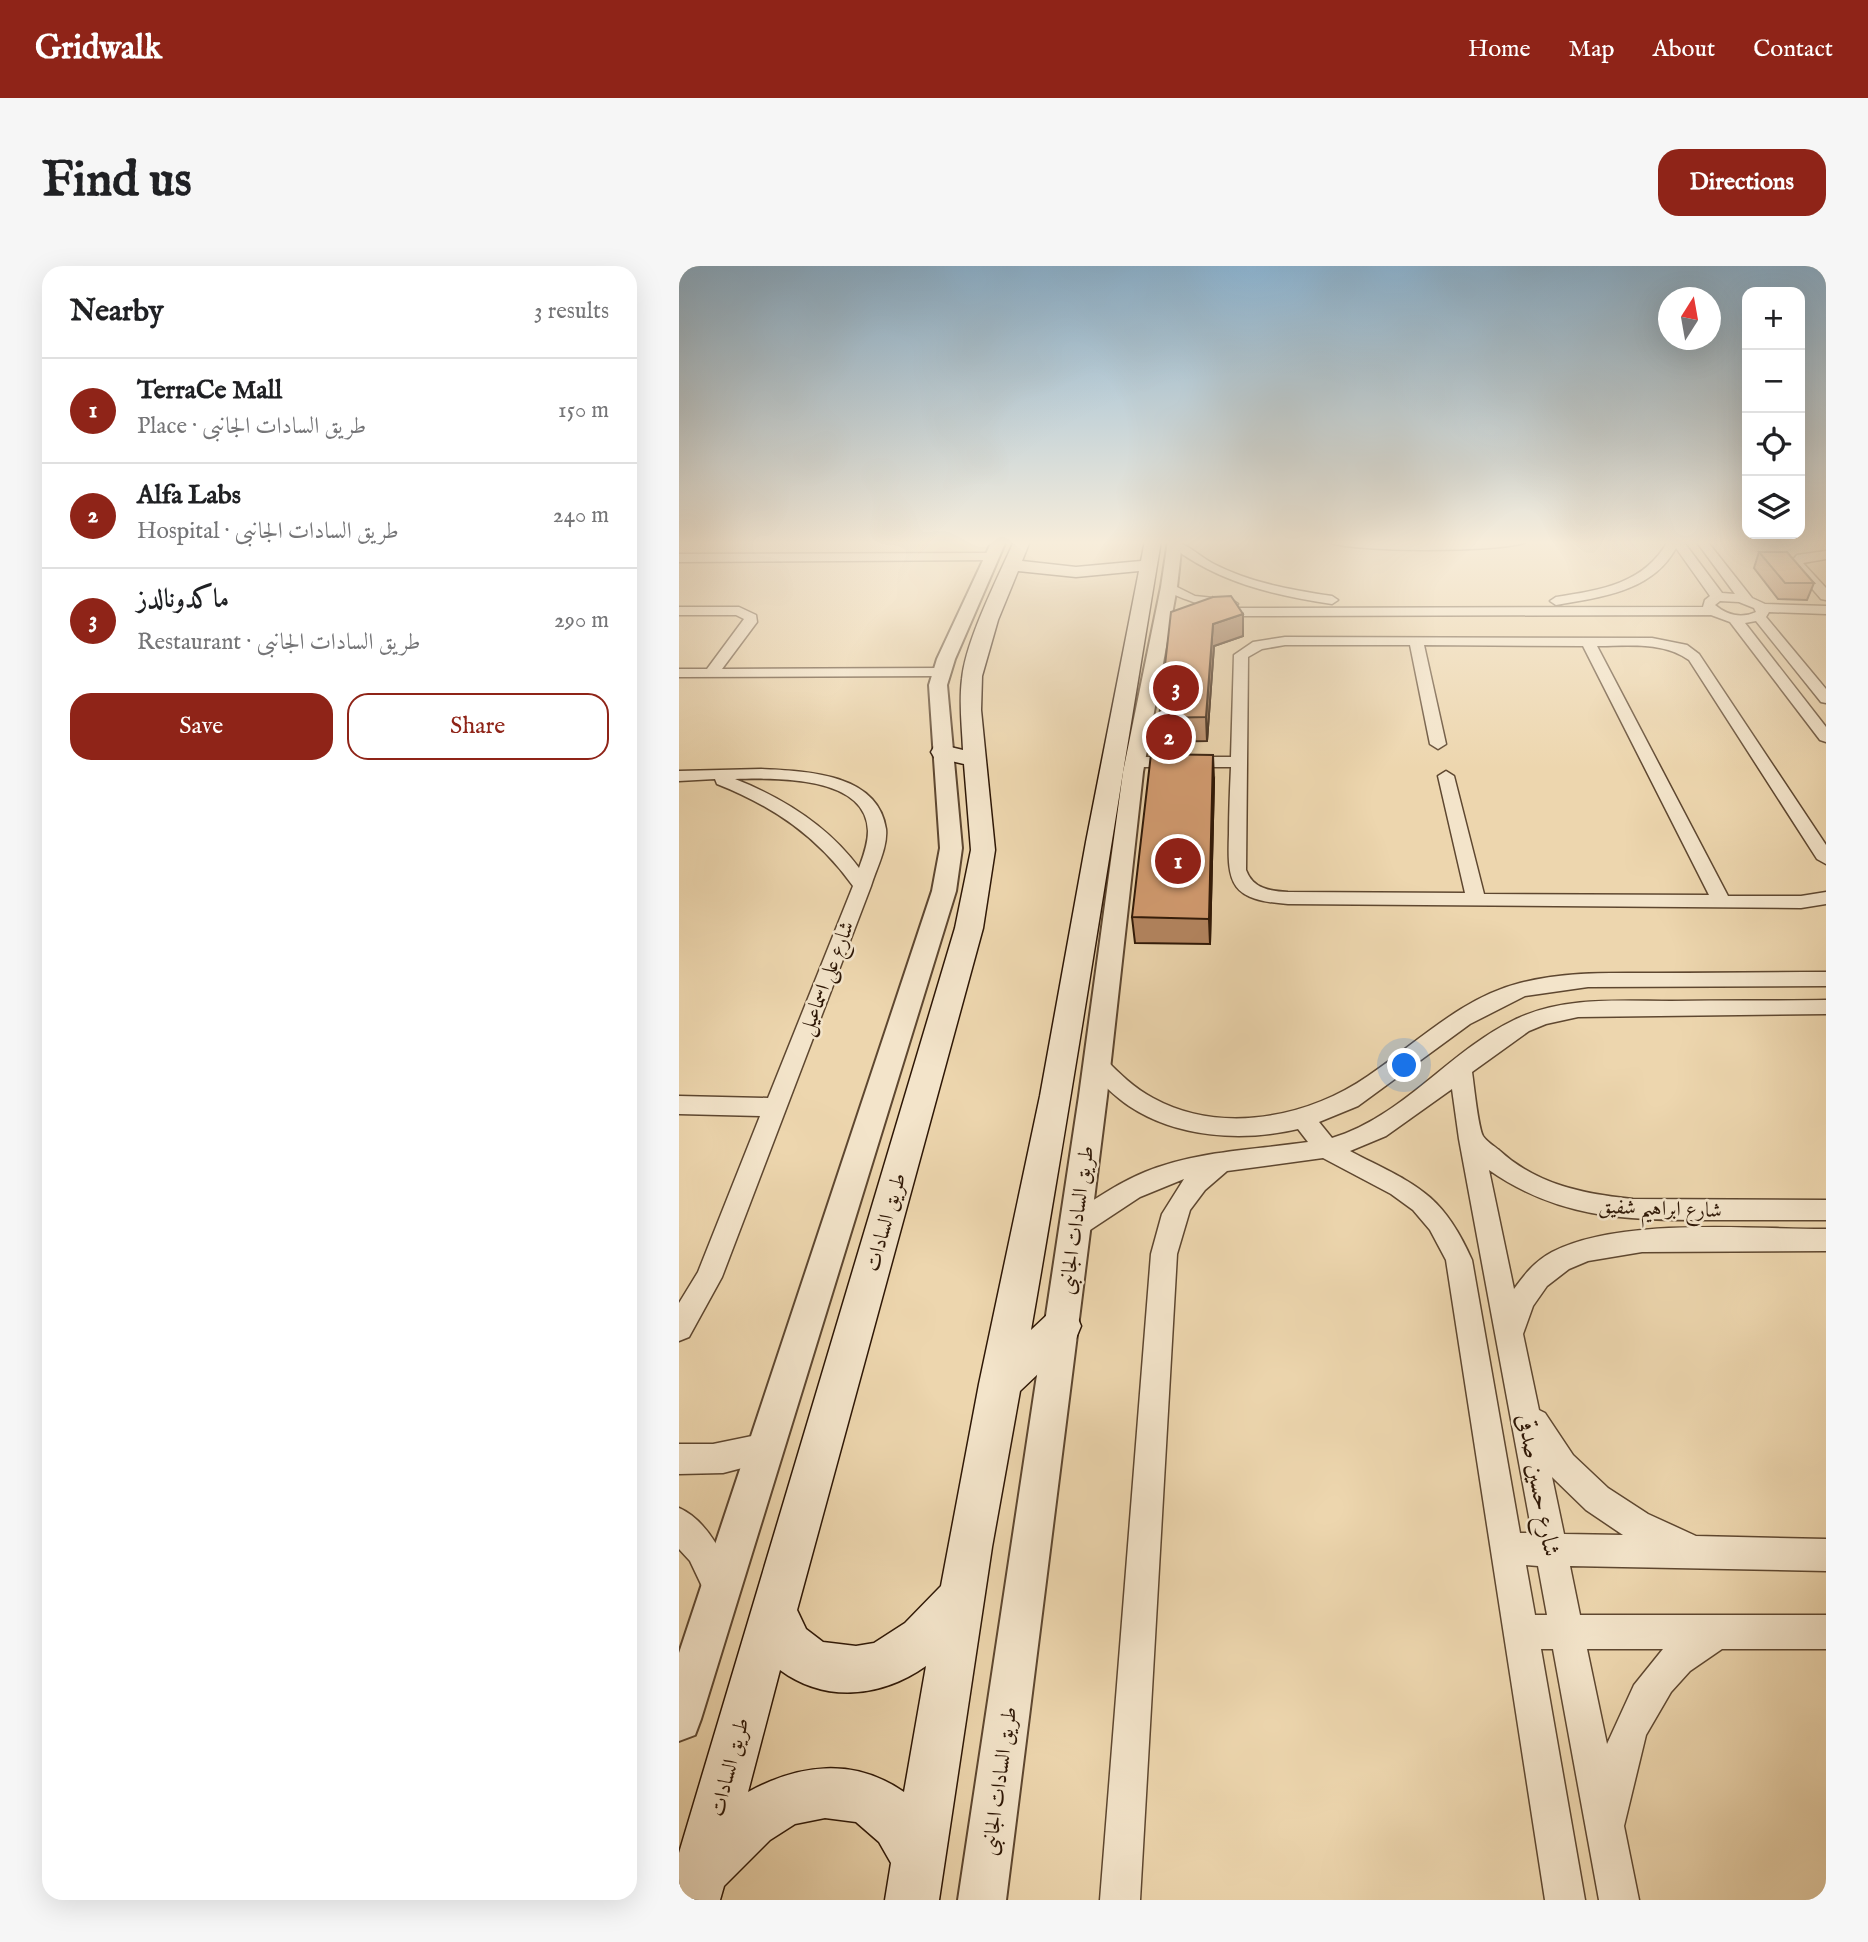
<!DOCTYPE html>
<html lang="en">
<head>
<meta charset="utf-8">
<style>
  body { margin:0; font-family:"IM FELL English",Amiri,serif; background:#f6f6f6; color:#202124 }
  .controls { position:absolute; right:21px; top:21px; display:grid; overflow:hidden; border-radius:14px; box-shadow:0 7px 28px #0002 }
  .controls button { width:63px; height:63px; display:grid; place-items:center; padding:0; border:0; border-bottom:2px solid #e0e0e0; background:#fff; color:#202124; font:35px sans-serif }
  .compass { position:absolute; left:979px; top:21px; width:63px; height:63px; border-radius:50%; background:#fff; box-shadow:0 7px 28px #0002; rotate:11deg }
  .you { position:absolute; left:726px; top:800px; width:24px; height:24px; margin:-18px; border:5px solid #fff; border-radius:50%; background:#1a73e8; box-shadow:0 0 0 10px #1a73e833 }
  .badge { display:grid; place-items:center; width:46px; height:46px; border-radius:50%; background:#8f2418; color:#fff; font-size:23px; font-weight:700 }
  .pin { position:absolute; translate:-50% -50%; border:4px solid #fff; box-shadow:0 2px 7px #0006 }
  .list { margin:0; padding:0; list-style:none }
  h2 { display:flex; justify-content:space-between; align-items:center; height:91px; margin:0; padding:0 28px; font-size:30px }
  h2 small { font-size:23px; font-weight:400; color:#757577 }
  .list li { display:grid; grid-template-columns:46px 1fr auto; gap:21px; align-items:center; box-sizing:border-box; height:105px; padding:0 28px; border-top:2px solid #e0e0e0 }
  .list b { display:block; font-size:26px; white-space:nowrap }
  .list p { margin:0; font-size:23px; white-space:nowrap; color:#757577 }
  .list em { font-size:23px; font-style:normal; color:#757577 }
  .actions { display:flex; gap:14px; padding:21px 28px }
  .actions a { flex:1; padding:16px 0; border:2px solid #8f2418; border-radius:21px; text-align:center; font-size:24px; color:#8f2418 }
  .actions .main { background:#8f2418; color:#fff }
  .icon { flex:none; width:38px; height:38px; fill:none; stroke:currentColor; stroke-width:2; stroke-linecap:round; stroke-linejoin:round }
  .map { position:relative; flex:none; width:1147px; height:1634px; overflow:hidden; border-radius:21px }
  header { display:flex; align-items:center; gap:42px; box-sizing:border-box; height:98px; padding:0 35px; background:#8f2418; color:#fff }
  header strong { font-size:33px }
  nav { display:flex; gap:38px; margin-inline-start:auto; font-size:24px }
  .intro { display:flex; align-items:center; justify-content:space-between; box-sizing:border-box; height:168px; padding:0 42px }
  h1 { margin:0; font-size:49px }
  .button { padding:18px 32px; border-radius:21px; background:#8f2418; color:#fff; font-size:24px; font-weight:700 }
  main { display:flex; gap:42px; padding:0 42px }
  aside { flex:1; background:#fff; border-radius:21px; box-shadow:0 7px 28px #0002 }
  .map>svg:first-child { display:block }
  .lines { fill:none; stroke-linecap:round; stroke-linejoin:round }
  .minor-casing { stroke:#5e4730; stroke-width:3 }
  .tertiary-casing { stroke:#5e4730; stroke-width:4 }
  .secondary-casing { stroke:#2e1706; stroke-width:3 }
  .minor { fill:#f3e4ca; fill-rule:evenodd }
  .tertiary { fill:#f3e4ca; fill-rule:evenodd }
  .secondary { fill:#f3e4ca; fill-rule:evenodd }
  .wall { fill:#b58661; stroke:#2e1706; stroke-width:2 }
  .shaded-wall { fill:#946d4f; stroke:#2e1706; stroke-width:2 }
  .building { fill:#d39c71; stroke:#2e1706; stroke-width:2 }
  .labels { text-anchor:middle; stroke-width:5; stroke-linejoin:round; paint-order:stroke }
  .street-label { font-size:21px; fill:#2e1706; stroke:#f3e4ca }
  .near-street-label { font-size:24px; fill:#2e1706; stroke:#f3e4ca }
</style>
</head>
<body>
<header>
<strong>Gridwalk</strong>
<nav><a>Home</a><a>Map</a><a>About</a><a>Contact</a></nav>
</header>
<div class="intro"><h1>Find us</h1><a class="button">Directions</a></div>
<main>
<aside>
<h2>Nearby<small>3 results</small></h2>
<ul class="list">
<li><span class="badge">1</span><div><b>TerraCe Mall</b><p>Place · طريق السادات الجانبى</p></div><em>150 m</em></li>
<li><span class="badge">2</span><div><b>Alfa Labs</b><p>Hospital · طريق السادات الجانبى</p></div><em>240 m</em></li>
<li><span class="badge">3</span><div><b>ماكدونالدز</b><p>Restaurant · طريق السادات الجانبى</p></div><em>290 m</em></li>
</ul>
<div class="actions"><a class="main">Save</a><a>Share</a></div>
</aside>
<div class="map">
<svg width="1147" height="1634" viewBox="0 0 1147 1634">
  <rect width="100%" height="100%" fill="#edd6ae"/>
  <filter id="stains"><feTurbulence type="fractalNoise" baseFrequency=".00286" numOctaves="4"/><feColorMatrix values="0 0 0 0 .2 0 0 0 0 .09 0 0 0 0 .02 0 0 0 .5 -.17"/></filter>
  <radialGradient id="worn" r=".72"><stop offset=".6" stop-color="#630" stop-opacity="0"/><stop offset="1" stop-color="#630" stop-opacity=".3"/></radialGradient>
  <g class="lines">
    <!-- minor casing -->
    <g class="minor-casing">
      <g id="minor">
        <path d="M 648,275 L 849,275 C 833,287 664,287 648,275 Z"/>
        <path d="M 989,275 L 1004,275 L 1043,327 L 1056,328 L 1017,275 L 1028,275 L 1073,332 L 1086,338 L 1147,340 L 1147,348 L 1090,346 L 1087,351 L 1147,423 L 1147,437 L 1142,436 L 1077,355 L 1066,357 L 1147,461 L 1147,476 L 1141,474 L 1051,356 L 1032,349 L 534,350 L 527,346 L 534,342 L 1024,341 L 1026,334 L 1031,330 L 997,282 C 973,326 922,331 877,339 L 871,335 L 877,331 C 922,324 965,318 989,275 ZM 1041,335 L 1060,336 L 1075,342 L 1077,346 C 1062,353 1048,349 1036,339 Z"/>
        <path d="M 492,276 C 505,274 522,292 535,298 C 572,317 613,324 653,330 L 659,334 L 653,338 C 595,329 540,317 492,280 Z"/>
        <path d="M 1147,285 L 1147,293 L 1124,297 L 1147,322 L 1147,334 L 1142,333 L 1111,297 L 1118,289 Z"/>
        <path d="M 313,287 L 319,291 L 317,294 L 0,296 L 0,288 Z"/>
        <path d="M 490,317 L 516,330 L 553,334 L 559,338 C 544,350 501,332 486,324 L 484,321 Z"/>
        <path d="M 0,341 L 60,341 L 77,349 L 78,356 L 43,403 L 262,402 L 269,406 L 262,410 L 0,411 L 0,403 L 28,403 L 65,353 L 57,349 L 0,349 Z"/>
        <path d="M 606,371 L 973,372 L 1008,379 L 1020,388 L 1147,579 L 1147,598 L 1138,593 L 1010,394 C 984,375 948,380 918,380 L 1049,630 L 1122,630 L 1147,626 L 1147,638 L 1122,642 L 609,638 C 552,634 548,619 550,568 C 550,545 551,523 552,501 L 456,501 L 448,496 L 456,491 L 552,491 L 555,389 L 574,376 ZM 606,379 L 731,379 L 751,478 L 759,483 L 767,478 L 745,379 L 904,380 L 1030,629 L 805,628 L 775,510 L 767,505 L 759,510 L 786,627 L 609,626 C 591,625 574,623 567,604 L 569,391 L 583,383 Z"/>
        <path d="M 82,503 C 126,505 199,507 207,563 C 209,581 197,603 192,620 L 43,1011 L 10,1071 L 0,1075 L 0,1037 L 19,1006 L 81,850 L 0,848 L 0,830 L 89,832 L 174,620 C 139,571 94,540 38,518 L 36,513 L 0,515 L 0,505 ZM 56,513 C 95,512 188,509 189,565 C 189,578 184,591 180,602 C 149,560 104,532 56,513 Z"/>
        <path d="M 1147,706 L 1147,720 L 909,721 L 846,730 L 791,758 L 679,840 L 640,856 L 653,872 C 725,850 769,786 835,754 C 884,730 940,735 992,735 C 1044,734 1095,735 1147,734 L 1147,748 L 899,751 L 867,758 L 850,765 L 793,806 C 795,819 799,861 804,870 C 807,875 815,880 820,884 C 858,919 905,928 954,933 L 1147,934 L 1147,954 C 1106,954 1065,954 1024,954 C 943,954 879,952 810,904 L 835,1023 C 845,1009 856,995 873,986 C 941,951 1069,963 1147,963 L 1147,985 L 963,986 L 909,995 L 890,1003 L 868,1020 L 854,1040 L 844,1068 L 860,1144 L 866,1147 L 894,1189 L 929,1222 L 969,1248 L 1017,1270 L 1147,1273 L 1147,1305 L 891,1300 L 901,1349 L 1147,1349 L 1147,1383 L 1043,1383 L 1011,1405 L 992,1426 L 967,1469 L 945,1560 L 960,1634 L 920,1634 L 874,1383 L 862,1383 L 906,1634 L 866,1634 L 767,994 L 751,964 L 734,944 L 712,928 L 644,892 L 548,905 L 526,924 L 511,944 L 498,988 L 461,1634 L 421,1634 L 472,988 L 483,948 L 505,913 L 461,931 L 405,968 L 396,971 L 387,968 L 383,960 L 387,952 C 412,936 437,918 466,906 C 517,885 574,884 629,876 L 619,863 C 564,876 498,872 450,840 C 435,830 422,816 409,804 L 406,798 L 409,792 L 417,790 L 425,792 C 440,807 455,822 474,832 C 542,869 628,852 689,810 C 738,777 782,732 841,717 C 886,705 932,707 978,707 C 1034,707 1091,706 1147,706 ZM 773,823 L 780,873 L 853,1267 L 841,1267 L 793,994 C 762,924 734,918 671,885 L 707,870 ZM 873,1211 L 907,1244 L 944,1269 L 885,1268 ZM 847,1299 L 859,1300 L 868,1349 L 856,1349 ZM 908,1383 L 984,1383 L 955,1419 L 928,1478 Z"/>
        <path d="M 87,1167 L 98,1171 L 102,1182 L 98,1193 L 44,1207 L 0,1208 L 0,1178 L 34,1178 Z"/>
        <path d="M 0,1242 C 30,1255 47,1294 59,1323 L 54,1335 L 42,1340 L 30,1335 L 11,1295 L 0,1283 Z"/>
      </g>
    </g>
    <!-- tertiary casing -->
    <g class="tertiary-casing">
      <g id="tertiary">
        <path d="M 313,275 L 327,275 L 276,393 L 268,419 L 283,582 L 277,625 L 22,1453 L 16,1469 L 0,1475 L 0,1387 L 253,625 L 261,582 L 250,419 L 258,393 Z"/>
        <path d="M 489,275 L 503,275 L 498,321 L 464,506 L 428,830 L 327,1634 L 279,1634 L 400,830 L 444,506 L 482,321 Z"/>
      </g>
    </g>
    <!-- secondary casing -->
    <g class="secondary-casing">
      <path id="secondary" d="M 335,275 L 351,275 L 343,295 L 397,301 L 462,295 L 466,275 L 482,275 C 438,537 398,801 352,1064 L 369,1048 L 383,1043 L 397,1048 L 402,1060 L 397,1072 L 341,1125 L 313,1281 L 260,1634 L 206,1634 L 212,1597 L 200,1576 L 177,1556 L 146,1552 L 116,1558 L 91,1574 L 45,1620 L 41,1634 L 0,1634 L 0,1587 L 276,662 L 292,584 L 285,498 L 255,491 L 252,486 L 255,481 L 263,479 L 284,484 C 283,460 280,437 283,413 C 287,373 319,312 335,275 ZM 339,305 L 397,311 L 460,305 L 407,576 L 361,830 L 300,1118 L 262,1320 L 226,1357 L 195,1377 L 177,1380 L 144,1376 L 127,1363 L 118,1344 L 304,662 L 316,584 L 302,444 L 303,410 L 319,354 ZM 247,1400 L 225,1526 C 175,1491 120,1498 69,1526 L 101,1404 C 147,1438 203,1431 247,1400 Z"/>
    </g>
    <!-- minor -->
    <use href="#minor" class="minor"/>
    <!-- tertiary -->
    <use href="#tertiary" class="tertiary"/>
    <!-- secondary -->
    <use href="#secondary" class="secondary"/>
  </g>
  <!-- wall -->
  <g class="wall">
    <path d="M 1080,286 L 1135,317 L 1128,334 L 1099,333 L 1075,302 Z"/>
    <path d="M 534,331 L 564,348 L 564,370 L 535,380 L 528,475 L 482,476 L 480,452 Z"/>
    <path d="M 535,514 L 531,678 L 456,677 L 453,651 Z"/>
  </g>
  <!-- shaded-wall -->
  <g class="shaded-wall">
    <path d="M 564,348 L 564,370 L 535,380 L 528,475 L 527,451 L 534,358 Z"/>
    <path d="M 534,489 L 535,514 L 531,678 L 530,653 Z"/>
  </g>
  <!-- building -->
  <g class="building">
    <path d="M 1080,286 L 1108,286 L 1135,317 L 1106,317 Z"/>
    <path d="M 552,330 L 564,348 L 534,358 L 527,451 L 480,452 L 492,346 L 534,331 Z"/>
    <path d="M 472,488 L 534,489 L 530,653 L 453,651 Z"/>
  </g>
  <!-- sky -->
  <linearGradient id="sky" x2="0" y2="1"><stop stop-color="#8bb5d4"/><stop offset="0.55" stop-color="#f7eddb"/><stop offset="1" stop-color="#f7eddb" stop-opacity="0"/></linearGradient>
  <rect width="1147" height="503" fill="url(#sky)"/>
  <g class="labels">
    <!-- street labels -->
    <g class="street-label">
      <text transform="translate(147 712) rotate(-69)" y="7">شارع على اسماعيل</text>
      <text transform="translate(981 942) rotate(2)" y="7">شارع ابراهيم شفيق</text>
      <text transform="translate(397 954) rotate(-82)" y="7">طريق السادات الجانبى</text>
      <text transform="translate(206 956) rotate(-74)" y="7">طريق السادات</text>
      <text transform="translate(50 1501) rotate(-75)" y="7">طريق السادات</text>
      <text transform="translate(320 1515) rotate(-82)" y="7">طريق السادات الجانبى</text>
    </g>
    <!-- near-street labels -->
    <g class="near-street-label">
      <text transform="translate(860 1219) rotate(79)" y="8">شارع حسين صدقى</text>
    </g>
  </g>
  <rect width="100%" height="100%" filter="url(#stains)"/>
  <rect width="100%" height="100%" fill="url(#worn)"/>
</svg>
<div class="controls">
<button>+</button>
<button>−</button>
<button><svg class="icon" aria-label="locate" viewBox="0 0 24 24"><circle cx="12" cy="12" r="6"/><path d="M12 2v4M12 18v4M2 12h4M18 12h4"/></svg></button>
<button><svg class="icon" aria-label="layers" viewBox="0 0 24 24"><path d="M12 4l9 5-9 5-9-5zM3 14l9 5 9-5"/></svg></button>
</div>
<svg class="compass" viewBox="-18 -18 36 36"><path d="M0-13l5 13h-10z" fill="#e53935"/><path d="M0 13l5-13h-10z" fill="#757577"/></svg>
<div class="you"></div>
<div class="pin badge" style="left:499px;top:595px">1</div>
<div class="pin badge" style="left:490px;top:471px">2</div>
<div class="pin badge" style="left:497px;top:422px">3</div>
</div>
</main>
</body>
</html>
